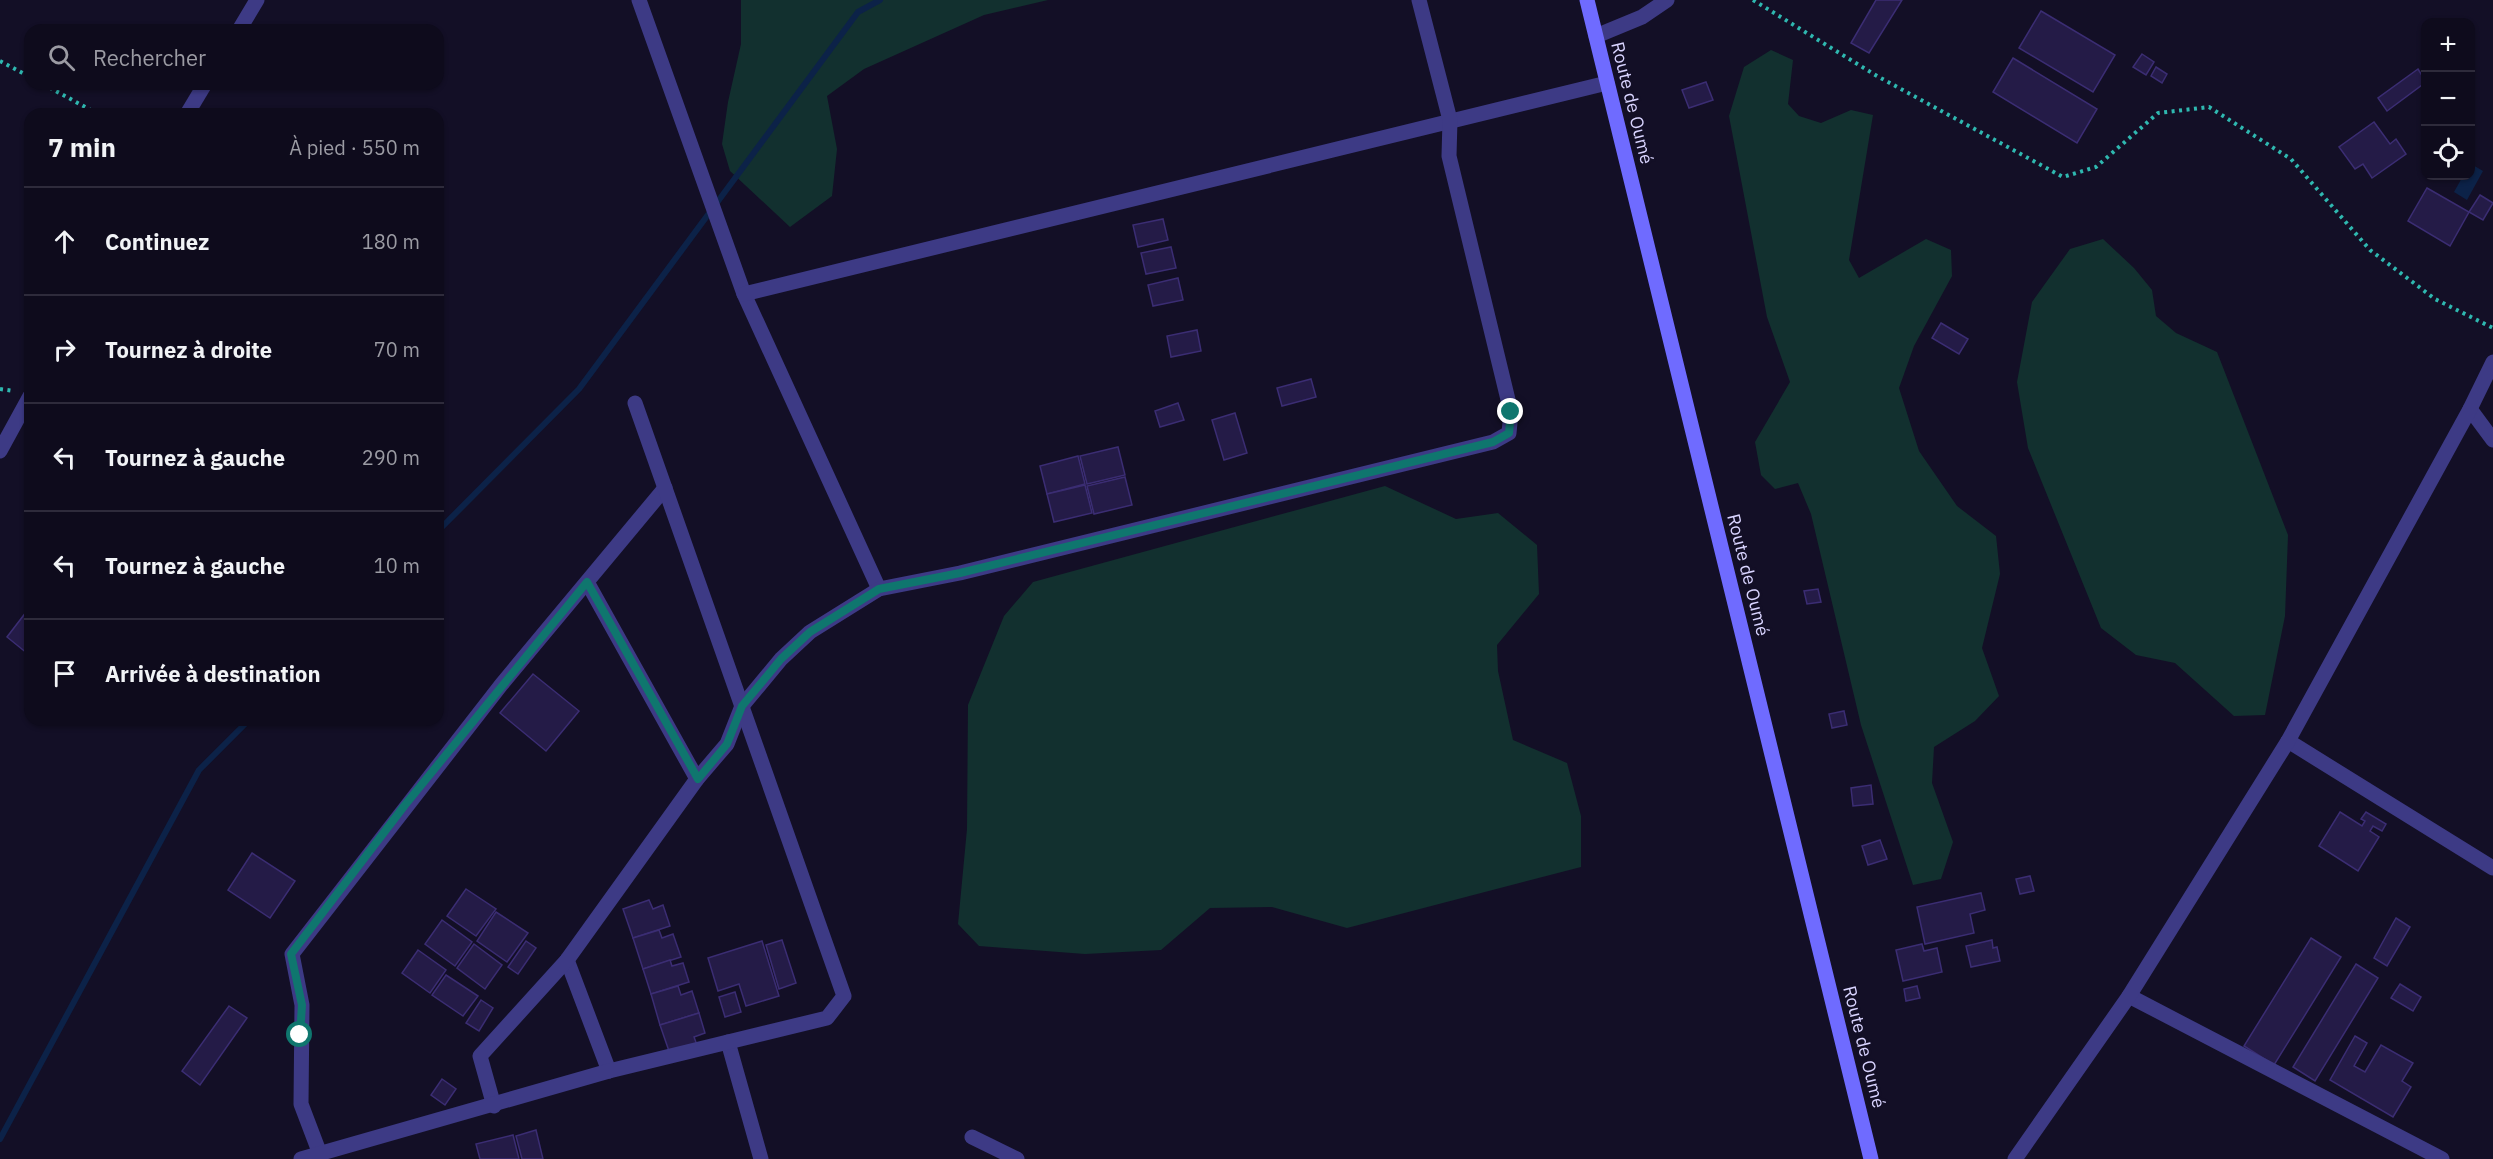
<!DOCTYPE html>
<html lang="fr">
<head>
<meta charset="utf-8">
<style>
  body { margin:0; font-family:"IBM Plex Sans",sans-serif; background:#1c1929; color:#f1f3f6 }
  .controls { position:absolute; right:18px; top:18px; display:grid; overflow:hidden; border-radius:12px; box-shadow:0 2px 4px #0004 }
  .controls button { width:54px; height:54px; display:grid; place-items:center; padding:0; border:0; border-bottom:2px solid #2e2b3b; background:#0e0b1c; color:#f1f3f6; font:30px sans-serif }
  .stop { position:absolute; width:18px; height:18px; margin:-14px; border:4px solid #0f766e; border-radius:50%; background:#fff }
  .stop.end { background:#0f766e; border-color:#fff; box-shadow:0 2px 6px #0008 }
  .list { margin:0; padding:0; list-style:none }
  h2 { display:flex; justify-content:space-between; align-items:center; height:78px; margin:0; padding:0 24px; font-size:26px }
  h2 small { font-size:20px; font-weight:400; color:#9b9ba3 }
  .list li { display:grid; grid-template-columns:39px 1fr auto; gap:18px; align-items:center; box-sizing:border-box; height:108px; padding:0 24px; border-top:2px solid #2e2b3b }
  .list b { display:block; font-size:22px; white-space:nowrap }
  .list em { font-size:20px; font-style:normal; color:#9b9ba3 }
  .icon { flex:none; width:33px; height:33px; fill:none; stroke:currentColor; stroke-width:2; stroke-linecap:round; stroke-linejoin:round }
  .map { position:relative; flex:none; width:2493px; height:1159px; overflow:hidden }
  .search { position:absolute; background:#0e0b1c; box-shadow:0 2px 4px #0004; left:24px; top:24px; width:420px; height:66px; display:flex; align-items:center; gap:15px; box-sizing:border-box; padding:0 21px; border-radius:18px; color:#9b9ba3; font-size:22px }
  .panel { position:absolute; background:#0e0b1c; box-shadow:0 2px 4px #0004; left:24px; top:108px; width:420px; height:618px; border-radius:18px }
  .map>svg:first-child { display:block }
  .green { fill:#12302f }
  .water { fill:#0c2248 }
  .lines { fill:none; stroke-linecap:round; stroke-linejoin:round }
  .stream { stroke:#0c2248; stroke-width:6 }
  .building { fill:#241b47; stroke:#3b2d73; stroke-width:1.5 }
  .path { stroke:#2fb8b0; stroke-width:4; stroke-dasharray:3 4.5; stroke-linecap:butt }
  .minor { stroke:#3d3a85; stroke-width:15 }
  .secondary { stroke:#6f6bff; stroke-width:15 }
  .route { stroke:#0f766e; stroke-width:8 }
  .labels { text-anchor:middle; stroke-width:5; stroke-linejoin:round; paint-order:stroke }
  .street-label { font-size:18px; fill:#d9d4ff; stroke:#130f26 }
</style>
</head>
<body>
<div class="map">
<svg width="2493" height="1159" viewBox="0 0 2493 1159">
  <rect width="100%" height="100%" fill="#130f26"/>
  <!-- green -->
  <g class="green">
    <path d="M 741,0 L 1048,0 L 984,15 L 864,69 L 827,96 L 837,149 L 832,196 L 790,227 L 730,171 L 722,144 L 728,102 L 741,44 Z"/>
    <path d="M 1771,50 L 1793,60 L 1788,104 L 1799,116 L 1821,123 L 1851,110 L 1873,115 L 1849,260 L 1859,278 L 1926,239 L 1951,250 L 1952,276 L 1914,346 L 1899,388 L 1919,451 L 1957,506 L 1996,536 L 2000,574 L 1982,648 L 1999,696 L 1975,721 L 1934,747 L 1932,783 L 1953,842 L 1941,879 L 1913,885 L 1861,725 L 1811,514 L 1798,483 L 1775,489 L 1761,475 L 1755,442 L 1790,382 L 1767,317 L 1729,116 L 1744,67 Z"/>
    <path d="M 2103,239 L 2134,268 L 2152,290 L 2156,316 L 2176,333 L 2217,352 L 2288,535 L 2285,616 L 2265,715 L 2234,716 L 2175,663 L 2136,655 L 2101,628 L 2028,448 L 2017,382 L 2032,302 L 2070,249 Z"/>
    <path d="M 1385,486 L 1456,519 L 1498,513 L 1537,545 L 1539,594 L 1497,645 L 1498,671 L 1513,740 L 1567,763 L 1581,816 L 1581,867 L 1347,928 L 1272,907 L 1210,908 L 1161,950 L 1085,954 L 979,946 L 958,924 L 967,829 L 968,705 L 1004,616 L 1033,582 Z"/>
  </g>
  <!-- water -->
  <path class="water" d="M 2471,164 L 2483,171 L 2467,200 L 2454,192 L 2463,176 L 2470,176 Z"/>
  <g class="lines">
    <!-- stream -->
    <g class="stream">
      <path d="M 438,531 L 579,389 L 858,12 L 880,0"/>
      <path d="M 0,1139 L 199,770 L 249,720"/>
    </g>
  </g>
  <!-- building -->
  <g class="building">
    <path d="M 1876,0 L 1902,0 L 1869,53 L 1851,43 Z"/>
    <path d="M 2041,11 L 2115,55 L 2093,92 L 2019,48 Z"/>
    <path d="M 2142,54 L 2154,62 L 2146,75 L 2133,67 Z"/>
    <path d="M 2013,58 L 2097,109 L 2077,143 L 1993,92 Z"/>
    <path d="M 2156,67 L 2167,74 L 2162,83 L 2151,76 Z"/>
    <path d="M 2418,69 L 2426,82 L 2387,111 L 2378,98 Z"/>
    <path d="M 1706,82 L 1713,100 L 1689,108 L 1682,90 Z"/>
    <path d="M 2374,122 L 2390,144 L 2396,139 L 2406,154 L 2372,178 L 2363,164 L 2355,169 L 2339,147 Z"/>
    <path d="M 2427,188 L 2469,212 L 2450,246 L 2408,221 Z"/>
    <path d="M 2480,195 L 2493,203 L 2483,220 L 2469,212 Z"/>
    <path d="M 1163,219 L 1168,240 L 1138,247 L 1133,225 Z"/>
    <path d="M 1171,247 L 1176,268 L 1146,274 L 1141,253 Z"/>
    <path d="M 1178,278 L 1183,300 L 1153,306 L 1148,285 Z"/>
    <path d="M 1941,323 L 1968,339 L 1959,354 L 1932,338 Z"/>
    <path d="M 1197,330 L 1201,351 L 1171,357 L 1167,336 Z"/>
    <path d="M 1311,379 L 1316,397 L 1282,406 L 1277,388 Z"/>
    <path d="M 1178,403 L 1184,420 L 1160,427 L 1155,411 Z"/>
    <path d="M 1235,413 L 1247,453 L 1224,460 L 1212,420 Z"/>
    <path d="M 1118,447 L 1125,475 L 1087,484 L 1080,456 Z"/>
    <path d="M 1078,456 L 1085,484 L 1047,494 L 1040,466 Z"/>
    <path d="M 1125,477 L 1132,505 L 1094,514 L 1087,486 Z"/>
    <path d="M 1085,485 L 1092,513 L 1054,522 L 1047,494 Z"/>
    <path d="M 1818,589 L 1821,602 L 1807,604 L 1804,591 Z"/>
    <path d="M 30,607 L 30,651 L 28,654 L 7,637 Z"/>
    <path d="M 533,674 L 579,711 L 546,751 L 500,713 Z"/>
    <path d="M 1844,711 L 1847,725 L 1832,728 L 1829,714 Z"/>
    <path d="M 1871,785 L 1873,804 L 1853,806 L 1851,788 Z"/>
    <path d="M 2340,812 L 2362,826 L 2365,821 L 2361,819 L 2366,812 L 2386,824 L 2382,831 L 2373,826 L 2370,831 L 2379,837 L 2358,871 L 2319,846 Z"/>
    <path d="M 1880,840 L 1887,859 L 1868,865 L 1862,846 Z"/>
    <path d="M 252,853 L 295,881 L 270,918 L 228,890 Z"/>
    <path d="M 2030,876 L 2034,891 L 2020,894 L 2016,879 Z"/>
    <path d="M 466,889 L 496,909 L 476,936 L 447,916 Z"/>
    <path d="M 1981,893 L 1985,910 L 1970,914 L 1974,933 L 1925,944 L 1917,907 Z"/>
    <path d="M 649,900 L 653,909 L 663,905 L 670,926 L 633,938 L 623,909 Z"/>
    <path d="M 496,912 L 528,933 L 507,962 L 477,941 Z"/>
    <path d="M 2396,918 L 2410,927 L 2387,966 L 2374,958 Z"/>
    <path d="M 442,920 L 472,942 L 455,966 L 425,944 Z"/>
    <path d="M 659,930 L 662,938 L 673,934 L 681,957 L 643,969 L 633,938 Z"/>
    <path d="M 2311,938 L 2341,957 L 2274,1065 L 2244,1046 Z"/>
    <path d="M 782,940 L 796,983 L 779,989 L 766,945 Z"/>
    <path d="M 1992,940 L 1993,948 L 1997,947 L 2000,961 L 1971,967 L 1966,946 Z"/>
    <path d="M 526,941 L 536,948 L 518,974 L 508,967 Z"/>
    <path d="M 762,941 L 779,996 L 746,1006 L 739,984 L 718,991 L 708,958 Z"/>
    <path d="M 474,944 L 502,965 L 485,989 L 457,968 Z"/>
    <path d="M 1922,944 L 1924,951 L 1937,948 L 1942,972 L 1903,981 L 1896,950 Z"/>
    <path d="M 418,950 L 446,970 L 430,993 L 402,973 Z"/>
    <path d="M 670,960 L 672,966 L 683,963 L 689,982 L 651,994 L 643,969 Z"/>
    <path d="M 2356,964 L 2378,978 L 2315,1081 L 2293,1067 Z"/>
    <path d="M 446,975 L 478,996 L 463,1016 L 432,995 Z"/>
    <path d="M 2400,984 L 2421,997 L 2413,1011 L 2391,998 Z"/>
    <path d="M 678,986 L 681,995 L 692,991 L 699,1013 L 660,1025 L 651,994 Z"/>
    <path d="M 1917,986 L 1920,998 L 1906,1001 L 1904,989 Z"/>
    <path d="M 735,992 L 741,1012 L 725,1017 L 719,997 Z"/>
    <path d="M 481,1000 L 493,1008 L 479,1031 L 466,1023 Z"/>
    <path d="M 229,1006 L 247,1018 L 200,1085 L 182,1071 Z"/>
    <path d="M 699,1013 L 705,1033 L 694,1037 L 697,1045 L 670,1054 L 660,1025 Z"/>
    <path d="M 2355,1036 L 2367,1043 L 2354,1066 L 2365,1072 L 2381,1045 L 2413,1063 L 2402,1081 L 2411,1087 L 2393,1117 L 2330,1080 Z"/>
    <path d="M 442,1079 L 456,1089 L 445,1105 L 431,1095 Z"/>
    <path d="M 536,1130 L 543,1159 L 522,1159 L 516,1136 Z"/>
    <path d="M 513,1135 L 519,1159 L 480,1159 L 476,1144 Z"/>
  </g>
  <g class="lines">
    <!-- path -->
    <g class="path">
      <path d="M 1753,0 L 1877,76 L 2063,177 L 2096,167 L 2158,113 L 2209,107 L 2291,159 L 2370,250 L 2435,299 L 2493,328"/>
      <path d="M 0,61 L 30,77"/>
      <path d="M 43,84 L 98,114"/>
      <path d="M 0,389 L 14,391"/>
    </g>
    <!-- minor -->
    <g class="minor">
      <path d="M 639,0 L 744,294 L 879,589"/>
      <path d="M 239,30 L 257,0"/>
      <path d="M 1596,36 L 1642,17 L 1667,0"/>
      <path d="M 187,114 L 205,84"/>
      <path d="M 744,294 L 1607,83"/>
      <path d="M 2470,409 L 2493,440"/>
      <path d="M 0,451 L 30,396"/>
      <path d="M 587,582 L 697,779"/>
      <path d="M 2288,741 L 2493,868"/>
      <path d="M 567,960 L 609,1071"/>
      <path d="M 2129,996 L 2442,1159"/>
      <path d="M 728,1042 L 761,1159"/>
      <path d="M 494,1106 L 480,1056 L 567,960 L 697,779 L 727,744 L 742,706 L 781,659 L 810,632 L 879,589 L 960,573 L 1493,442 L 1509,433 L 1511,412 L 1449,156 L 1450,120 L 1419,0"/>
      <path d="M 972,1137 L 1017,1159"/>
      <path d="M 320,1154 L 301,1104 L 302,1005 L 292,954 L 501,685 L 665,488"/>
      <path d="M 301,1159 L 609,1071 L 827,1018 L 844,996 L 635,403"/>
      <path d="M 2015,1159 L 2129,996 L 2288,741 L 2470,409 L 2493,362"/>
    </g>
    <!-- secondary -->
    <path class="secondary" d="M 1587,0 L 1871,1159"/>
  </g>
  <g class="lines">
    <!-- route -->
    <path class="route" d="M 300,1035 L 302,1005 L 291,954 L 405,805 L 587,582 L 698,779 L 727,744 L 742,706 L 781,659 L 810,632 L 879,589 L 960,573 L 1493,442 L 1509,433 L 1511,412"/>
  </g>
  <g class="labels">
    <!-- street labels -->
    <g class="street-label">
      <text transform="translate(1632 103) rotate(76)" y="6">Route de Oumé</text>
      <text transform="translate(1748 575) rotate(76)" y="6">Route de Oumé</text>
      <text transform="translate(1864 1047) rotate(76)" y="6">Route de Oumé</text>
    </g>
  </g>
</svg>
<div class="controls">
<button>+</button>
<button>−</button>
<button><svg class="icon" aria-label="locate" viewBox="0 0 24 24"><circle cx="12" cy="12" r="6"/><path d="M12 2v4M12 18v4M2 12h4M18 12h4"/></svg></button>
</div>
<div class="stop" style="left:300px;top:1035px"></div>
<div class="stop end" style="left:1511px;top:412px"></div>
<div class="search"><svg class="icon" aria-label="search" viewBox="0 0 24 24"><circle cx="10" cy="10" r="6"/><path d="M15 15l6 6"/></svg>Rechercher</div>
<section class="panel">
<h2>7 min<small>À pied · 550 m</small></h2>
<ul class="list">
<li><svg class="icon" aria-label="ahead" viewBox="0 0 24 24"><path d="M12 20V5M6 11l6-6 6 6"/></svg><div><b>Continuez</b></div><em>180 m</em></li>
<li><svg class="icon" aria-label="right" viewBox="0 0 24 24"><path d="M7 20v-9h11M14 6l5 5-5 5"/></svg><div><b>Tournez à droite</b></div><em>70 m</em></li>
<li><svg class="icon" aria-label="left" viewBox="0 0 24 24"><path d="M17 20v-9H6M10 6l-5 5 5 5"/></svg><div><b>Tournez à gauche</b></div><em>290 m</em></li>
<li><svg class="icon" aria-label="left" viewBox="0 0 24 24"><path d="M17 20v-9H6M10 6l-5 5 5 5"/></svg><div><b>Tournez à gauche</b></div><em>10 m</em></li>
<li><svg class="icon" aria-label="arrive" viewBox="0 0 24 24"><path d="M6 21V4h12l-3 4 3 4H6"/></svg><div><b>Arrivée à destination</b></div></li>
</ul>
</section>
</div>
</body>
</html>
